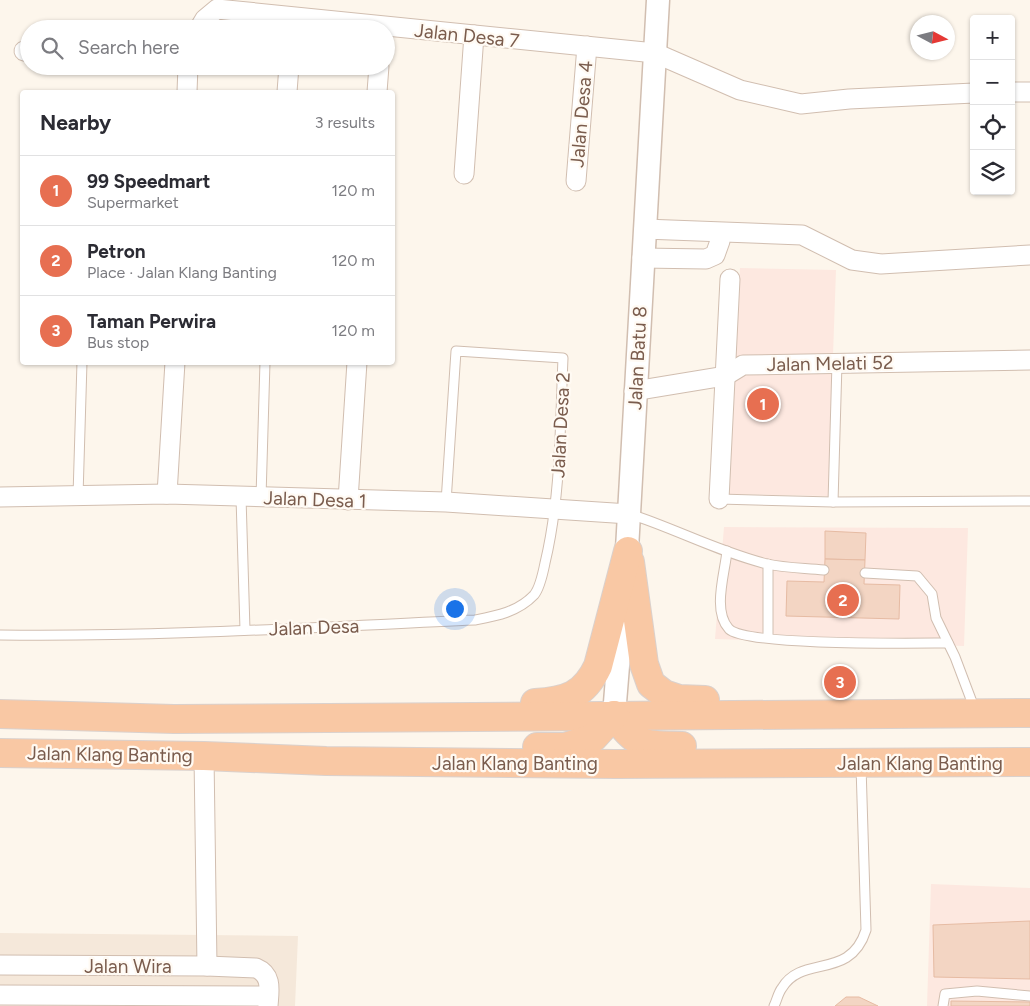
<!DOCTYPE html>
<html lang="en">
<head>
<meta charset="utf-8">
<style>
  body { margin:0; font-family:Figtree,sans-serif; background:#f2f2f3; color:#2b2b33 }
  .controls { position:absolute; right:15px; top:15px; display:grid; overflow:hidden; border-radius:5px; box-shadow:0 1px 4px #0004 }
  .controls button { width:45px; height:45px; display:grid; place-items:center; padding:0; border:0; border-bottom:1px solid #e1e1e2; background:#fff; color:#2b2b33; font:25px sans-serif }
  .compass { position:absolute; left:910px; top:15px; width:45px; height:45px; border-radius:50%; background:#fff; box-shadow:0 1px 4px #0004; rotate:97deg }
  .you { position:absolute; left:454px; top:608px; width:18px; height:18px; margin:-12px; border:4px solid #fff; border-radius:50%; background:#1a73e8; box-shadow:0 0 0 8px #1a73e833 }
  .badge { display:grid; place-items:center; width:32px; height:32px; border-radius:50%; background:#e76f51; color:#fff; font-size:16px; font-weight:700 }
  .pin { position:absolute; translate:-50% -50%; border:2px solid #fff; box-shadow:0 1px 5px #0006 }
  .list { margin:0; padding:0; list-style:none }
  h2 { display:flex; justify-content:space-between; align-items:center; height:65px; margin:0; padding:0 20px; font-size:21px }
  h2 small { font-size:16px; font-weight:400; color:#7c7c81 }
  .list li { display:grid; grid-template-columns:32px 1fr auto; gap:15px; align-items:center; box-sizing:border-box; height:70px; padding:0 20px; border-top:1px solid #e1e1e2 }
  .list b { display:block; font-size:19px; white-space:nowrap }
  .list p { margin:0; font-size:16px; white-space:nowrap; color:#7c7c81 }
  .list em { font-size:16px; font-style:normal; color:#7c7c81 }
  .icon { flex:none; width:28px; height:28px; fill:none; stroke:currentColor; stroke-width:2; stroke-linecap:round; stroke-linejoin:round }
  .map { position:relative; flex:none; width:1030px; height:1006px; overflow:hidden }
  .search { position:absolute; background:#fff; box-shadow:0 1px 4px #0004; left:20px; top:20px; width:375px; height:55px; display:flex; align-items:center; gap:12px; box-sizing:border-box; padding:0 18px; border-radius:28px; color:#7c7c81; font-size:19px }
  .panel { position:absolute; background:#fff; box-shadow:0 1px 4px #0004; left:20px; top:90px; width:375px; height:275px; border-radius:5px }
  .map>svg:first-child { display:block }
  .residential { fill:#f5e8da }
  .commercial { fill:#fde8e0 }
  .building { fill:#f3d5c3; stroke:#e6bba3 }
  .lines { fill:none; stroke-linecap:round; stroke-linejoin:round }
  .service-casing { stroke:#d1beb0; stroke-width:11 }
  .minor-casing { stroke:#d1beb0; stroke-width:21 }
  .tertiary-casing { stroke:#d1beb0; stroke-width:25 }
  .trunk-casing { stroke:#dad1cd; stroke-width:30 }
  .service { stroke:#fff; stroke-width:9 }
  .minor { stroke:#fff; stroke-width:19 }
  .tertiary { stroke:#fff; stroke-width:22 }
  .trunk { stroke:#f9c8a4; stroke-width:28 }
  .labels { text-anchor:middle; stroke-width:4.5; stroke-linejoin:round; paint-order:stroke }
  .street-label { font-size:19px; fill:#7a5c4d; stroke:#fffaf3 }
</style>
</head>
<body>
<div class="map">
<svg width="1030" height="1006" viewBox="0 0 1030 1006">
  <rect width="100%" height="100%" fill="#fdf6ec"/>
  <!-- residential -->
  <path class="residential" d="M 0,933 L 298,936 L 295,1006 L 0,1006 Z"/>
  <!-- commercial -->
  <g class="commercial">
    <path d="M 740,268 L 836,270 L 828,496 L 729,494 Z"/>
    <path d="M 724,527 L 968,528 L 964,646 L 715,639 Z"/>
    <path d="M 931,884 L 1030,888 L 1030,1006 L 927,1006 Z"/>
    <rect x="0" y="1003" width="260" height="3"/>
  </g>
  <!-- building -->
  <g class="building">
    <path d="M 825,531 L 866,533 L 865,560 L 825,559 Z"/>
    <path d="M 825,559 L 865,560 L 864,584 L 900,585 L 899,619 L 786,616 L 787,581 L 824,582 Z"/>
    <path d="M 1030,921 L 1030,979 L 934,977 L 933,925 Z"/>
    <path d="M 846,997 L 859,997 L 878,1006 L 835,1006 Z"/>
    <path d="M 951,1001 L 1030,1002 L 1030,1006 L 951,1006 Z"/>
  </g>
  <g class="lines">
    <!-- service casing -->
    <g class="service-casing">
      <g id="service">
        <path d="M 78,496 L 82,362"/>
        <path d="M 241,497 L 245,630"/>
        <path d="M 261,497 L 265,362"/>
        <path d="M 719,499 L 833,502 L 1030,501"/>
        <path d="M 833,502 L 837,363"/>
        <path d="M 630,514 C 676,529 719,552 767,564 C 785,568 805,568 824,570"/>
        <path d="M 727,551 C 725,573 712,611 729,629 C 746,646 916,643 948,643"/>
        <path d="M 768,564 L 768,637"/>
        <path d="M 865,573 L 917,576 L 932,594 L 936,618 L 955,657 L 975,710"/>
        <path d="M 0,635 C 158,637 317,627 475,620 C 496,616 518,612 534,595 C 540,588 543,573 545,563 C 561,496 560,426 563,358 L 456,351 L 446,502"/>
        <path d="M 774,1006 C 777,1000 778,993 782,988 C 802,954 850,981 866,930 L 861,766"/>
        <path d="M 943,1006 L 945,994 L 977,991 L 1030,996"/>
      </g>
    </g>
    <!-- minor casing -->
    <g class="minor-casing">
      <g id="minor">
        <path d="M 199,29 L 205,19 L 217,9 L 655,53 L 740,90 L 801,104 L 849,99 L 974,93"/>
        <path d="M 24,51 L 29,52"/>
        <path d="M 187,92 L 188,66"/>
        <path d="M 287,92 L 289,66"/>
        <path d="M 377,92 L 379,66"/>
        <path d="M 1011,92 L 1030,92"/>
        <path d="M 464,174 L 474,35"/>
        <path d="M 576,181 L 587,46"/>
        <path d="M 644,229 L 802,235 L 852,260 L 881,264 L 1030,255"/>
        <path d="M 642,258 L 706,259 L 715,255 L 720,241 L 719,233"/>
        <path d="M 634,391 L 725,376 L 743,365 L 1030,360"/>
        <path d="M 167,494 L 175,362"/>
        <path d="M 0,497 L 167,494 L 446,502 L 629,514"/>
        <path d="M 719,499 L 730,279"/>
        <path d="M 348,500 L 357,362"/>
        <path d="M 204,756 L 207,966"/>
        <path d="M 0,965 L 207,966 L 256,968 C 273,975 269,991 268,1006"/>
        <path d="M 0,995 L 268,996"/>
      </g>
    </g>
    <!-- tertiary casing -->
    <g class="tertiary-casing">
      <g id="tertiary">
        <path d="M 626,567 L 658,0"/>
        <path d="M 614,715 L 623,604"/>
      </g>
    </g>
    <!-- trunk casing -->
    <g class="trunk-casing">
      <g id="trunk">
        <path d="M 630,562 L 644,664 L 651,684 L 664,694 L 679,699 L 705,700"/>
        <path d="M 535,703 C 566,701 584,696 598,666 L 628,551"/>
        <path d="M 0,714 L 174,719 L 1030,713"/>
        <path d="M 614,715 C 638,748 644,745 682,746"/>
        <path d="M 537,747 L 565,747 L 593,738 L 614,715"/>
        <path d="M 0,753 L 204,756 L 326,761 L 616,764 L 1030,762"/>
      </g>
    </g>
    <!-- service -->
    <use href="#service" class="service"/>
    <!-- minor -->
    <use href="#minor" class="minor"/>
    <!-- tertiary -->
    <use href="#tertiary" class="tertiary"/>
    <!-- trunk -->
    <use href="#trunk" class="trunk"/>
  </g>
  <g class="labels">
    <!-- street labels -->
    <g class="street-label">
      <text transform="translate(467 35) rotate(6)" y="7">Jalan Desa 7</text>
      <text transform="translate(581 114) rotate(-85)" y="7">Jalan Desa 4</text>
      <text transform="translate(637 358) rotate(-87)" y="7">Jalan Batu 8</text>
      <text transform="translate(830 363) rotate(-1)" y="7">Jalan Melati 52</text>
      <text transform="translate(560 425) rotate(-87)" y="7">Jalan Desa 2</text>
      <text transform="translate(315 499) rotate(2)" y="7">Jalan Desa 1</text>
      <text transform="translate(314 627) rotate(-2)" y="7">Jalan Desa</text>
      <text transform="translate(110 754) rotate(1)" y="7">Jalan Klang Banting</text>
      <text x="515" y="770">Jalan Klang Banting</text>
      <text x="920" y="770">Jalan Klang Banting</text>
      <text x="128" y="973">Jalan Wira</text>
    </g>
  </g>
</svg>
<div class="controls">
<button>+</button>
<button>−</button>
<button><svg class="icon" aria-label="locate" viewBox="0 0 24 24"><circle cx="12" cy="12" r="6"/><path d="M12 2v4M12 18v4M2 12h4M18 12h4"/></svg></button>
<button><svg class="icon" aria-label="layers" viewBox="0 0 24 24"><path d="M12 4l9 5-9 5-9-5zM3 14l9 5 9-5"/></svg></button>
</div>
<svg class="compass" viewBox="-18 -18 36 36"><path d="M0-13l5 13h-10z" fill="#e53935"/><path d="M0 13l5-13h-10z" fill="#7c7c81"/></svg>
<div class="you"></div>
<div class="pin badge" style="left:763px;top:404px">1</div>
<div class="pin badge" style="left:843px;top:600px">2</div>
<div class="pin badge" style="left:840px;top:682px">3</div>
<div class="search"><svg class="icon" aria-label="search" viewBox="0 0 24 24"><circle cx="10" cy="10" r="6"/><path d="M15 15l6 6"/></svg>Search here</div>
<section class="panel">
<h2>Nearby<small>3 results</small></h2>
<ul class="list">
<li><span class="badge">1</span><div><b>99 Speedmart</b><p>Supermarket</p></div><em>120 m</em></li>
<li><span class="badge">2</span><div><b>Petron</b><p>Place · Jalan Klang Banting</p></div><em>120 m</em></li>
<li><span class="badge">3</span><div><b>Taman Perwira</b><p>Bus stop</p></div><em>120 m</em></li>
</ul>
</section>
</div>
</body>
</html>
